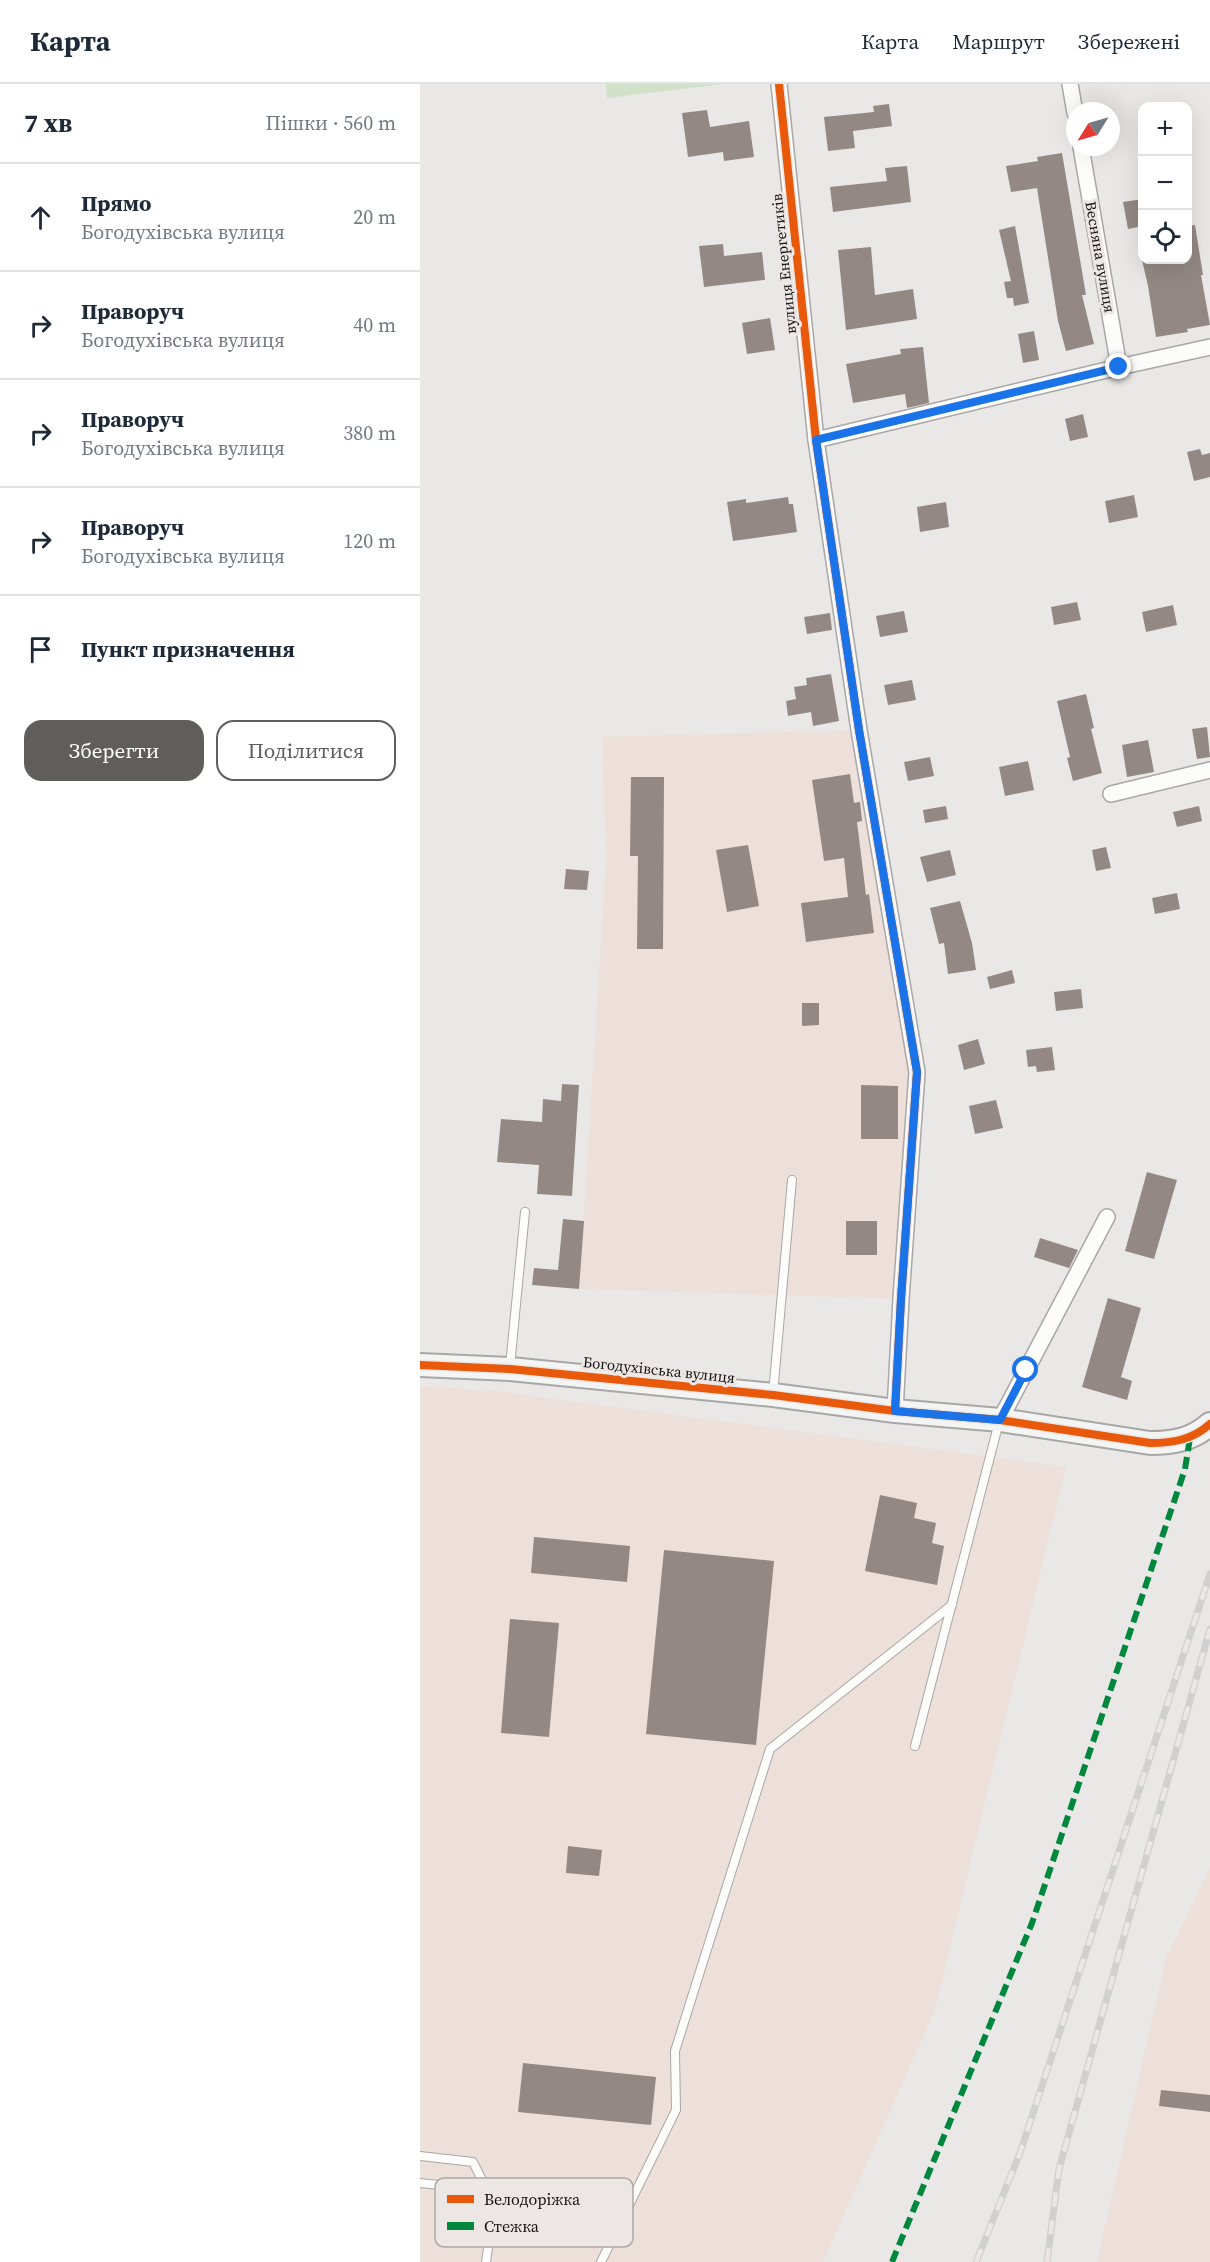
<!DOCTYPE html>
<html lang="uk">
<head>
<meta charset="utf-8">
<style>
  body { margin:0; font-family:"Source Serif 4",serif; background:#f6f6f7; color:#1f2937 }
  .controls { position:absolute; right:18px; top:18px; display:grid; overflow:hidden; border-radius:12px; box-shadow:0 6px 24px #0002 }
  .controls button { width:54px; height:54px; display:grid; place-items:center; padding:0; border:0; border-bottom:2px solid #e0e1e3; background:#fff; color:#1f2937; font:30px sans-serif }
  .compass { position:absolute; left:646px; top:18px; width:54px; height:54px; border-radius:50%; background:#fff; box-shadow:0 6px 24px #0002; rotate:233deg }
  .stop { position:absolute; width:18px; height:18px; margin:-14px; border:4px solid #1a73e8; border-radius:50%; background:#fff }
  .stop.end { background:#1a73e8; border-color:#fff; box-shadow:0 2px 6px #0008 }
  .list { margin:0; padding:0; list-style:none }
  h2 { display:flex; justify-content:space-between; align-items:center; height:78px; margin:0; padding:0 24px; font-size:26px }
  h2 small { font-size:20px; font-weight:400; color:#747a83 }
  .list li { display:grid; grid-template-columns:39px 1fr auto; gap:18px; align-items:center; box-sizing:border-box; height:108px; padding:0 24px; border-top:2px solid #e0e1e3 }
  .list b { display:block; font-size:22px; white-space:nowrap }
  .list p { margin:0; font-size:20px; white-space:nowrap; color:#747a83 }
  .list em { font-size:20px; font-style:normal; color:#747a83 }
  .actions { display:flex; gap:12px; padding:18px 24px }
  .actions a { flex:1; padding:14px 0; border:2px solid #605e5d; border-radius:18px; text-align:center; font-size:21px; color:#605e5d }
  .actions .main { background:#605e5d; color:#fff }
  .icon { flex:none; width:33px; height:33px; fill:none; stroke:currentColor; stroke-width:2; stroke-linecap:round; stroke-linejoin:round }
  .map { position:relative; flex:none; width:790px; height:2178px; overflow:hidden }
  header { display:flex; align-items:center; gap:36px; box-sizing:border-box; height:84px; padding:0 30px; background:#fff; border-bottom:2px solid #e0e1e3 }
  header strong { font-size:28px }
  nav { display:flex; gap:33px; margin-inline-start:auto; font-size:21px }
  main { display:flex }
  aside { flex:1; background:#fff }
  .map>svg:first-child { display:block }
  .industrial { fill:#eddfd9 }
  .green { fill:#d0e0c9 }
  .building { fill:#938884 }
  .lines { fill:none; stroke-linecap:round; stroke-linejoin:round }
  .lane-casing { stroke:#a9a7a6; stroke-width:10 }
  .street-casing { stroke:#a9a7a6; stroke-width:18 }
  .secondary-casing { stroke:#a9a7a6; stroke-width:26 }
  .lane { stroke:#fcfcfb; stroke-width:8 }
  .street { stroke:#fcfcfb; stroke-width:15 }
  .secondary { stroke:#f2f5f3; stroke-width:22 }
  .rail-casing { stroke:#d0d0d0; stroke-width:7 }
  .rail { stroke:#ece7e4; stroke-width:4.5; stroke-dasharray:14; stroke-linecap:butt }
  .quiet { stroke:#00873e; stroke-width:6; stroke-dasharray:12 6; stroke-linecap:butt }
  .cycleway-casing { stroke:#ece7e4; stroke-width:11 }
  .cycleway { stroke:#e8590c; stroke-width:8 }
  .route { stroke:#1a73e8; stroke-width:8 }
  .labels { text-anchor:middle; stroke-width:6; stroke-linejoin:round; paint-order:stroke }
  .street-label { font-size:15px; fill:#161413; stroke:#ece7e4 }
  .key { fill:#ece7e4; stroke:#aca8a5; stroke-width:1.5 }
  .key-label { font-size:16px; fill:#161413 }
</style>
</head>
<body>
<header>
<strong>Карта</strong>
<nav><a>Карта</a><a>Маршрут</a><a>Збережені</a></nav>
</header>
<main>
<aside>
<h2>7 хв<small>Пішки · 560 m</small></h2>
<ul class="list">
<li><svg class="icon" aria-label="ahead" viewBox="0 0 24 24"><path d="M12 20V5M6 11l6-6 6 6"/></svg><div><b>Прямо</b><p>Богодухівська вулиця</p></div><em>20 m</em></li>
<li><svg class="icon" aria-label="right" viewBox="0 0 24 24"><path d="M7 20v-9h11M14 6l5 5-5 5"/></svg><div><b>Праворуч</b><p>Богодухівська вулиця</p></div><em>40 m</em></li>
<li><svg class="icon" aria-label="right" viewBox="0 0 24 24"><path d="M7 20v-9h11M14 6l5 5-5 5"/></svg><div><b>Праворуч</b><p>Богодухівська вулиця</p></div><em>380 m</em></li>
<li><svg class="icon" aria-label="right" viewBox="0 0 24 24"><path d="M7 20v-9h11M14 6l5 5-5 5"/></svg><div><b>Праворуч</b><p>Богодухівська вулиця</p></div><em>120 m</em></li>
<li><svg class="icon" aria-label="arrive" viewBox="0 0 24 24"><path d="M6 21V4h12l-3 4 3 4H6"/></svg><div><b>Пункт призначення</b></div></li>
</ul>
<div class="actions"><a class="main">Зберегти</a><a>Поділитися</a></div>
</aside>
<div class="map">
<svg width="790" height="2178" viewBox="0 0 790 2178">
  <rect width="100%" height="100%" fill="#eae8e6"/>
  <!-- industrial -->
  <g class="industrial">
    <path d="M 439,646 L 497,988 L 481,1215 L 159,1205 L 186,776 L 182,653 Z"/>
    <path d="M 0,1302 L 75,1307 L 646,1383 L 515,1926 L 403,2178 L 0,2178 Z"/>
    <path d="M 790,1784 L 790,2178 L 677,2178 L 746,1874 Z"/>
  </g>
  <!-- green -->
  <path class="green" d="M 186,0 L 304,0 L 187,14 Z"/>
  <!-- building -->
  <g class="building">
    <path d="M 469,20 L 472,42 L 433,47 L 435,64 L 408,67 L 404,33 L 454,28 L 453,22 Z"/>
    <path d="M 287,26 L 290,43 L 329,37 L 334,73 L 304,77 L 303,68 L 268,73 L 262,29 Z"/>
    <path d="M 642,69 L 666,211 L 662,211 L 674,260 L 646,267 L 638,237 L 617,104 L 591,108 L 586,82 L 618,77 L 617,73 Z"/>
    <path d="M 487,82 L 491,118 L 413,128 L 410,103 L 467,97 L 465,84 Z"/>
    <path d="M 723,115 L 723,142 L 708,145 L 703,118 Z"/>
    <path d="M 775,141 L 783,191 L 781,191 L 790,241 L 767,245 L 768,248 L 736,253 L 728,202 L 722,176 L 768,176 L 768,142 Z"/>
    <path d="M 595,142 L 609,219 L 594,222 L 593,214 L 587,214 L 584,198 L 591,197 L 579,146 Z"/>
    <path d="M 303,160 L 304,172 L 342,168 L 345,196 L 284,203 L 279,162 Z"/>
    <path d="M 451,163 L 455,211 L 493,205 L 497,235 L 426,246 L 418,166 Z"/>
    <path d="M 350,234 L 355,266 L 327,270 L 322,239 Z"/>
    <path d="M 614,247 L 619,276 L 603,279 L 598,250 Z"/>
    <path d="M 503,263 L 509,319 L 487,324 L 485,310 L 433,319 L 426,280 L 481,270 L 480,265 Z"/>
    <path d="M 663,330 L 668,353 L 650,357 L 645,335 Z"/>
    <path d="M 780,365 L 782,371 L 790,369 L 790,393 L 774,397 L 767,368 Z"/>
    <path d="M 714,411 L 718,433 L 689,439 L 685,417 Z"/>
    <path d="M 368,413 L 369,420 L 373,420 L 377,448 L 313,457 L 307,418 L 326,415 L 326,419 Z"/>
    <path d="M 526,418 L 529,443 L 500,448 L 497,423 Z"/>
    <path d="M 657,518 L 661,536 L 634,541 L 631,523 Z"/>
    <path d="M 753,521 L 757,541 L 726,548 L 722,528 Z"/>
    <path d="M 484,527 L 488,548 L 460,553 L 456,532 Z"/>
    <path d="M 410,529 L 412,546 L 387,550 L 384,533 Z"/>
    <path d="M 411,590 L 419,637 L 393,642 L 391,628 L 368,632 L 366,617 L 376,615 L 374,603 L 387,601 L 386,594 Z"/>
    <path d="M 492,596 L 496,616 L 468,621 L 464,601 Z"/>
    <path d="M 666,610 L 674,644 L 671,645 L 682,689 L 653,697 L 647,674 L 650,673 L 637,617 Z"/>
    <path d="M 787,643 L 790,673 L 777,675 L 772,645 Z"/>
    <path d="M 728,656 L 734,688 L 707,693 L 702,661 Z"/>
    <path d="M 510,673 L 514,692 L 488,697 L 484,678 Z"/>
    <path d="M 608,677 L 614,706 L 585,712 L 579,683 Z"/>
    <path d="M 430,690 L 434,719 L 440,718 L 442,737 L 437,738 L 446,811 L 449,810 L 454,849 L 386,858 L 381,819 L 428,813 L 424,774 L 404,777 L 392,696 Z"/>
    <path d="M 211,693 L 244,693 L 243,865 L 217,865 L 218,772 L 210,772 Z"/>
    <path d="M 526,722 L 528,735 L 505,739 L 503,726 Z"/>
    <path d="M 779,722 L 782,737 L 757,743 L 753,728 Z"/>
    <path d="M 328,761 L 339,822 L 307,828 L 296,766 Z"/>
    <path d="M 686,763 L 691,784 L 676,787 L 672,766 Z"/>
    <path d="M 530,766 L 536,791 L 507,798 L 500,773 Z"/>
    <path d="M 146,785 L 169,787 L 167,806 L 144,805 Z"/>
    <path d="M 757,809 L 760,825 L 735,830 L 732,814 Z"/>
    <path d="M 540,817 L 552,859 L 556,886 L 528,890 L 524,859 L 519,860 L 510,824 Z"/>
    <path d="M 592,886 L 595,899 L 570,905 L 567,893 Z"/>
    <path d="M 661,905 L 663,924 L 636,927 L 634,908 Z"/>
    <path d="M 382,919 L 399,919 L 399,941 L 382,942 Z"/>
    <path d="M 558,955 L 565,980 L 544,986 L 538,961 Z"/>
    <path d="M 632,963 L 635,986 L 617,988 L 616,982 L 608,983 L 606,966 Z"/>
    <path d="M 142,1000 L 159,1001 L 152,1112 L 117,1110 L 119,1081 L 77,1078 L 81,1035 L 122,1038 L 123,1015 L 141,1017 Z"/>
    <path d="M 441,1001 L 478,1002 L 478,1055 L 441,1055 Z"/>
    <path d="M 576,1016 L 583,1044 L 555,1050 L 549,1022 Z"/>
    <path d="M 727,1088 L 757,1096 L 734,1175 L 705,1167 Z"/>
    <path d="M 143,1135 L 164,1137 L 159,1205 L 112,1201 L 114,1184 L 138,1186 Z"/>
    <rect x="426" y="1137" width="31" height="34"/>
    <path d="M 620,1154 L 658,1166 L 649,1184 L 614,1173 Z"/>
    <path d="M 688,1214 L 721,1224 L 701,1293 L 712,1297 L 707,1316 L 662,1303 Z"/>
    <path d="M 460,1411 L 497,1419 L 494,1434 L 516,1439 L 512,1459 L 524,1462 L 517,1501 L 445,1487 Z"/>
    <path d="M 114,1453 L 210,1462 L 207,1498 L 111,1489 Z"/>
    <path d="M 244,1466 L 354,1477 L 336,1661 L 226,1650 Z"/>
    <path d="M 90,1535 L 139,1539 L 129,1653 L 81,1649 Z"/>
    <path d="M 148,1762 L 182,1766 L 179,1792 L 146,1789 Z"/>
    <path d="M 103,1979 L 236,1993 L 231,2041 L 98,2028 Z"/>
    <path d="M 741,2006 L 790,2011 L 790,2028 L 739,2022 Z"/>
  </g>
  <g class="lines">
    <!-- lane casing -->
    <g class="lane-casing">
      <g id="lane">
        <path d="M 90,1282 L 105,1128"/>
        <path d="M 353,1310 L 372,1096"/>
        <path d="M 495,1662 L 579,1338"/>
        <path d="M 0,2072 L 53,2078 L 67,2106"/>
        <path d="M 0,2099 L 67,2106 L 74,2120 L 66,2178"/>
        <path d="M 181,2178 L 256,2026 L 255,1967 L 350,1665 L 532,1521"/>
      </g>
    </g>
    <!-- street casing -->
    <g class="street-casing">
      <g id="street">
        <path d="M 359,0 L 396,356 L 439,646 L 497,988 L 481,1215 L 475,1327"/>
        <path d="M 650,0 L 655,29"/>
        <path d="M 661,63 L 699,283"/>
        <path d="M 396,356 L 699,283 L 790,263"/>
        <path d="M 691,710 L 790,686"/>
        <path d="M 580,1336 L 687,1133"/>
      </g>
    </g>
    <!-- secondary casing -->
    <g class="secondary-casing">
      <path id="secondary" d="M 0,1281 L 90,1285 L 353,1311 L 475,1327 L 580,1336 L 730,1359 C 753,1359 772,1356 790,1340"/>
    </g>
    <!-- lane -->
    <use href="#lane" class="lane"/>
    <!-- street -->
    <use href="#street" class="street"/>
    <!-- secondary -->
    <use href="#secondary" class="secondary"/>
    <!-- rail casing -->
    <g class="rail-casing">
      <g id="rail">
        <path d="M 556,2178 L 600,2069 L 790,1490"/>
        <path d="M 627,2178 L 639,2085 L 790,1545"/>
      </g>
    </g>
    <!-- rail -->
    <use href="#rail" class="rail"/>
    <!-- quiet -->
    <path class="quiet" d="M 472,2178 L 612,1839 L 765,1385 L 770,1354"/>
    <!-- cycleway casing -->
    <g class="cycleway-casing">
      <g id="cycleway">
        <path d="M 359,0 L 396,356 L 439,646 L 497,988 L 481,1215 L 475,1327"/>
        <path d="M 0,1281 L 90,1285 L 353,1311 L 475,1327 L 580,1336 L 730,1359 C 753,1359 772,1356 790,1340"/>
      </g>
    </g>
    <!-- cycleway -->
    <use href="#cycleway" class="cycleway"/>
  </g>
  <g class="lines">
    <!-- route -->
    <path class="route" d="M 606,1286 L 580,1336 L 475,1327 L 481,1215 L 497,988 L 439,646 L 396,356 L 699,283"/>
  </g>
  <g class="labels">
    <!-- street labels -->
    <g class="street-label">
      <text transform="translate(680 173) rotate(80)" y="5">Весняна вулиця</text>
      <text transform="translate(364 180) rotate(-96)" y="5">вулиця Енергетиків</text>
      <text transform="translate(239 1286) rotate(6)" y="5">Богодухівська вулиця</text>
    </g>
  </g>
  <!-- legend -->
  <rect x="15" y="2094" width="198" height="69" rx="9" class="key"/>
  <rect x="27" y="2111" width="27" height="8" fill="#e8590c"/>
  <rect x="27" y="2138" width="27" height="8" fill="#00873e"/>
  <g class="key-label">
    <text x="64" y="2121">Велодоріжка</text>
    <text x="64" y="2148">Стежка</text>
  </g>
</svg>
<div class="controls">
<button>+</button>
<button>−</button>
<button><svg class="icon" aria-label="locate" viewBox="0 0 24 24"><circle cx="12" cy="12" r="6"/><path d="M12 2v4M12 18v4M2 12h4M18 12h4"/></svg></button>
</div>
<svg class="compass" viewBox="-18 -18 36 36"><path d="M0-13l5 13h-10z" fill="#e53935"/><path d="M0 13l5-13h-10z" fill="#747a83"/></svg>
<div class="stop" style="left:606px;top:1286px"></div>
<div class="stop end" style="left:699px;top:283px"></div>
</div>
</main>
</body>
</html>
